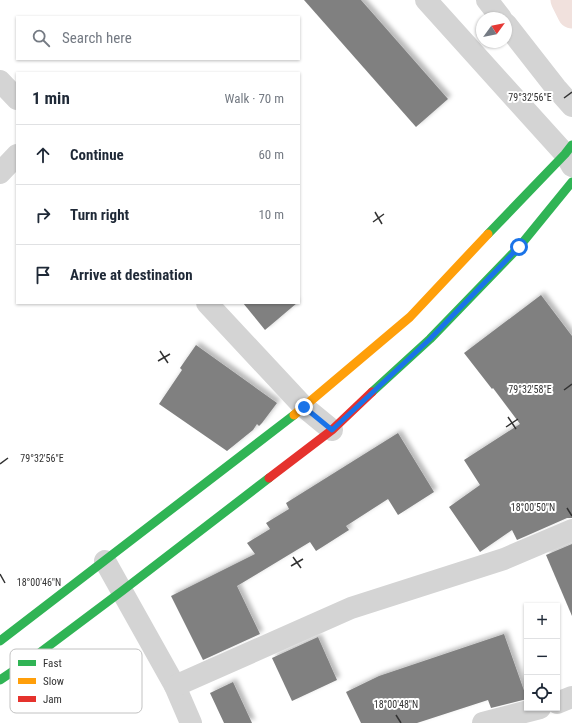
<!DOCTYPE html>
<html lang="en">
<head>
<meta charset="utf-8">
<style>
  body { margin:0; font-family:"Roboto Condensed",sans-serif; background:#f2f2f3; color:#1f2937 }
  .controls { position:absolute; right:12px; bottom:12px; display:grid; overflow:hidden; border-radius:0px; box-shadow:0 1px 3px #0004 }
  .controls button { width:36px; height:36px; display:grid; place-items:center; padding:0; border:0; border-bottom:1px solid #e0e1e3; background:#fff; color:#1f2937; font:20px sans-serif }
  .compass { position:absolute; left:476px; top:12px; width:36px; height:36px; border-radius:50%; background:#fff; box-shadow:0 1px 3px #0004; rotate:57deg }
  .stop { position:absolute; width:12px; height:12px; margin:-9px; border:3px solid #1a73e8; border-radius:50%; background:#fff }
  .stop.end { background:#1a73e8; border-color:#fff; box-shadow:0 1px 4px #0008 }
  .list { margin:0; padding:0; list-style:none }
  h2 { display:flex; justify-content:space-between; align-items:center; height:52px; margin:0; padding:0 16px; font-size:17px }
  h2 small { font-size:13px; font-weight:400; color:#747a83 }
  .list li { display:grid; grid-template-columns:26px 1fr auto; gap:12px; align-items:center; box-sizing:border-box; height:60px; padding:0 16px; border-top:1px solid #e0e1e3 }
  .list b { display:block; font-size:15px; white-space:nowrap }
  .list em { font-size:13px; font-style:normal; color:#747a83 }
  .icon { flex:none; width:22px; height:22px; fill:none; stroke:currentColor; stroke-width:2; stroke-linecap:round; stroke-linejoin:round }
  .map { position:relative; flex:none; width:572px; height:723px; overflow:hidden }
  .search { position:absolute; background:#fff; box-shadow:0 1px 3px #0004; left:16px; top:16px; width:284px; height:44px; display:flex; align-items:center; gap:10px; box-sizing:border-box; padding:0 14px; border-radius:0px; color:#747a83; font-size:15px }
  .panel { position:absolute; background:#fff; box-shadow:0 1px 3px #0004; left:16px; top:72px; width:284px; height:232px; border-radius:0px }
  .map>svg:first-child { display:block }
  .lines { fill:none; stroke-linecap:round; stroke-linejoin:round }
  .canal { stroke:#f1e1dd; stroke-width:29 }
  .building { fill:#808080; filter:url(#shadow) }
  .street { stroke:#d4d4d4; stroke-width:22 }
  .fast { stroke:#30b455; stroke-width:9 }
  .slow { stroke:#ff9f0a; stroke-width:9 }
  .jam { stroke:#e5322d; stroke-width:9 }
  .route { stroke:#1a73e8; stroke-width:5 }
  .ticks { fill:none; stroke:#323232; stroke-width:1.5 }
  .key { fill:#fff; stroke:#c2c2c2; stroke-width:1 }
  .key-label { font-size:11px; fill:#323232 }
  .ticks-label { font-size:10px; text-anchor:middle; fill:#323232; stroke:#fff; stroke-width:4; stroke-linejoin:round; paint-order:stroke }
</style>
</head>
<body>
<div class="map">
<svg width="572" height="723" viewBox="0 0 572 723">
  <defs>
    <filter id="shadow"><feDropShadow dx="3.5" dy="-3.5" stdDeviation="2" flood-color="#0004"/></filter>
  </defs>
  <rect width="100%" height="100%" fill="#fff"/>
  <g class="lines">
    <!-- canal -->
    <path class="canal" d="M 565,0 L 572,14"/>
  </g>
  <!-- building -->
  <g class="building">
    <path d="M 304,0 L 361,0 L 448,99 L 416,127 Z"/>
    <path d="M 541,295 L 572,336 L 572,518 L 567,518 L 517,540 L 512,530 L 480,552 L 449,507 L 480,485 L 464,460 L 520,424 L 493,388 L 492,389 L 464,353 Z"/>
    <path d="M 243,303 L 297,303 L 265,330 Z"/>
    <path d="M 196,345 L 277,403 L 262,423 L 259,426 L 257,424 L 253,430 L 227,451 L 159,404 L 182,370 L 180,368 Z"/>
    <path d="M 398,433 L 434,492 L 398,515 L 388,499 L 346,526 L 349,530 L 316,551 L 310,542 L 237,586 L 260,634 L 203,660 L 171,596 L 255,554 L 247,543 L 270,529 L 266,523 L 289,509 L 286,503 Z"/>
    <path d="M 572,544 L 572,616 L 546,555 Z"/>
    <path d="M 504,634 L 527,699 L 491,708 L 488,700 L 417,723 L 361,723 L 346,692 L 379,676 Z"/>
    <path d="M 318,637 L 337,680 L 292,701 L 272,658 Z"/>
    <path d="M 233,682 L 252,723 L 224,723 L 210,693 Z"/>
  </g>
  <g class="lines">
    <!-- street -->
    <g class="street">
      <path d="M 426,0 L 565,154 L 572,166"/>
      <path d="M 487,0 L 501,18"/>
      <path d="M 506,24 L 556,88 L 572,106"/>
      <path d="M 0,81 L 17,99"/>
      <path d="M 0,173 L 17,155"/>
      <path d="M 207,303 L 304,407 L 332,430"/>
      <path d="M 105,561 L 175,686 L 191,723"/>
      <path d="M 175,686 L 351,608 L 504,559 L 572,530"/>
      <path d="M 557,703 L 572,697"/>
      <path d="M 483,723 L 540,708"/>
    </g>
    <!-- fast -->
    <g class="fast">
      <path d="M 488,234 L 565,154 L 572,145"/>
      <path d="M 372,392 L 430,339 L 519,247 L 572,182"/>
      <path d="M 0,641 L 294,415"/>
      <path d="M 0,680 L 34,657 L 122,591 L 269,478"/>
    </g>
    <!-- slow -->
    <path class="slow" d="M 294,415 L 410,317 L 488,234"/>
    <!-- jam -->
    <path class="jam" d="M 269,478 L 332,430 L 372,392"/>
  </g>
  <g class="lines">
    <!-- route -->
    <path class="route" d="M 304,407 L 332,430 L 430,339 L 519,247"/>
  </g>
  <!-- ticks -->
  <path class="ticks" d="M 564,98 L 572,92M 375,212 L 382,224M 373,222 L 384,214M 160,351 L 168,363M 158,361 L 170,354M 564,390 L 572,384M 508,417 L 516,429M 506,427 L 518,419M 0,464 L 8,458M 567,508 L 572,516M 293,557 L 301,568M 291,566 L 303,559M 0,574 L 5,583M 396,715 L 401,723"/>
  <!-- legend -->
  <rect x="10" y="649" width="132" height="64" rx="6" class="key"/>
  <rect x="18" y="660" width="18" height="6" fill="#30b455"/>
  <rect x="18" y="678" width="18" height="6" fill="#ff9f0a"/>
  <rect x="18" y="696" width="18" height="6" fill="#e5322d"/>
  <g class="key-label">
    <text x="43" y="667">Fast</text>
    <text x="43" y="685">Slow</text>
    <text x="43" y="703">Jam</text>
  </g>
  <g class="ticks-label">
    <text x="530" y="101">79°32'56"E</text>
    <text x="530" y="393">79°32'58"E</text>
    <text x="42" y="462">79°32'56"E</text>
    <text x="533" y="511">18°00'50"N</text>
    <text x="39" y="586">18°00'46"N</text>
    <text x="396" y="708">18°00'48"N</text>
  </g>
</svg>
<div class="controls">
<button>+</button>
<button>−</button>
<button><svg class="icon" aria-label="locate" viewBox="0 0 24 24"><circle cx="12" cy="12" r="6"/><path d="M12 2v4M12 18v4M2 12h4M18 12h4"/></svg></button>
</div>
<svg class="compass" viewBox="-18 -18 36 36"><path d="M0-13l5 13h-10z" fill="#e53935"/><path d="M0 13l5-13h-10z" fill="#747a83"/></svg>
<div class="stop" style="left:519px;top:247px"></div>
<div class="stop end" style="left:304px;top:407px"></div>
<div class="search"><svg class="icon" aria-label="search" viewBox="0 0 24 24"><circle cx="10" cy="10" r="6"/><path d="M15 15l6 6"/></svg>Search here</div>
<section class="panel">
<h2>1 min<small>Walk · 70 m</small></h2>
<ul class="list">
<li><svg class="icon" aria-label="ahead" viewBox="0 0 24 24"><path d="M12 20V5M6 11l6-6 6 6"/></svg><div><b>Continue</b></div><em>60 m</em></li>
<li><svg class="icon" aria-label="right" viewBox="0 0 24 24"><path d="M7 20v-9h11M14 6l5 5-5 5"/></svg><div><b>Turn right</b></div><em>10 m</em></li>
<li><svg class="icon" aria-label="arrive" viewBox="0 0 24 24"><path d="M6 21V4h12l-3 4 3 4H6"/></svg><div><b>Arrive at destination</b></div></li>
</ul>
</section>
</div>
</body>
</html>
